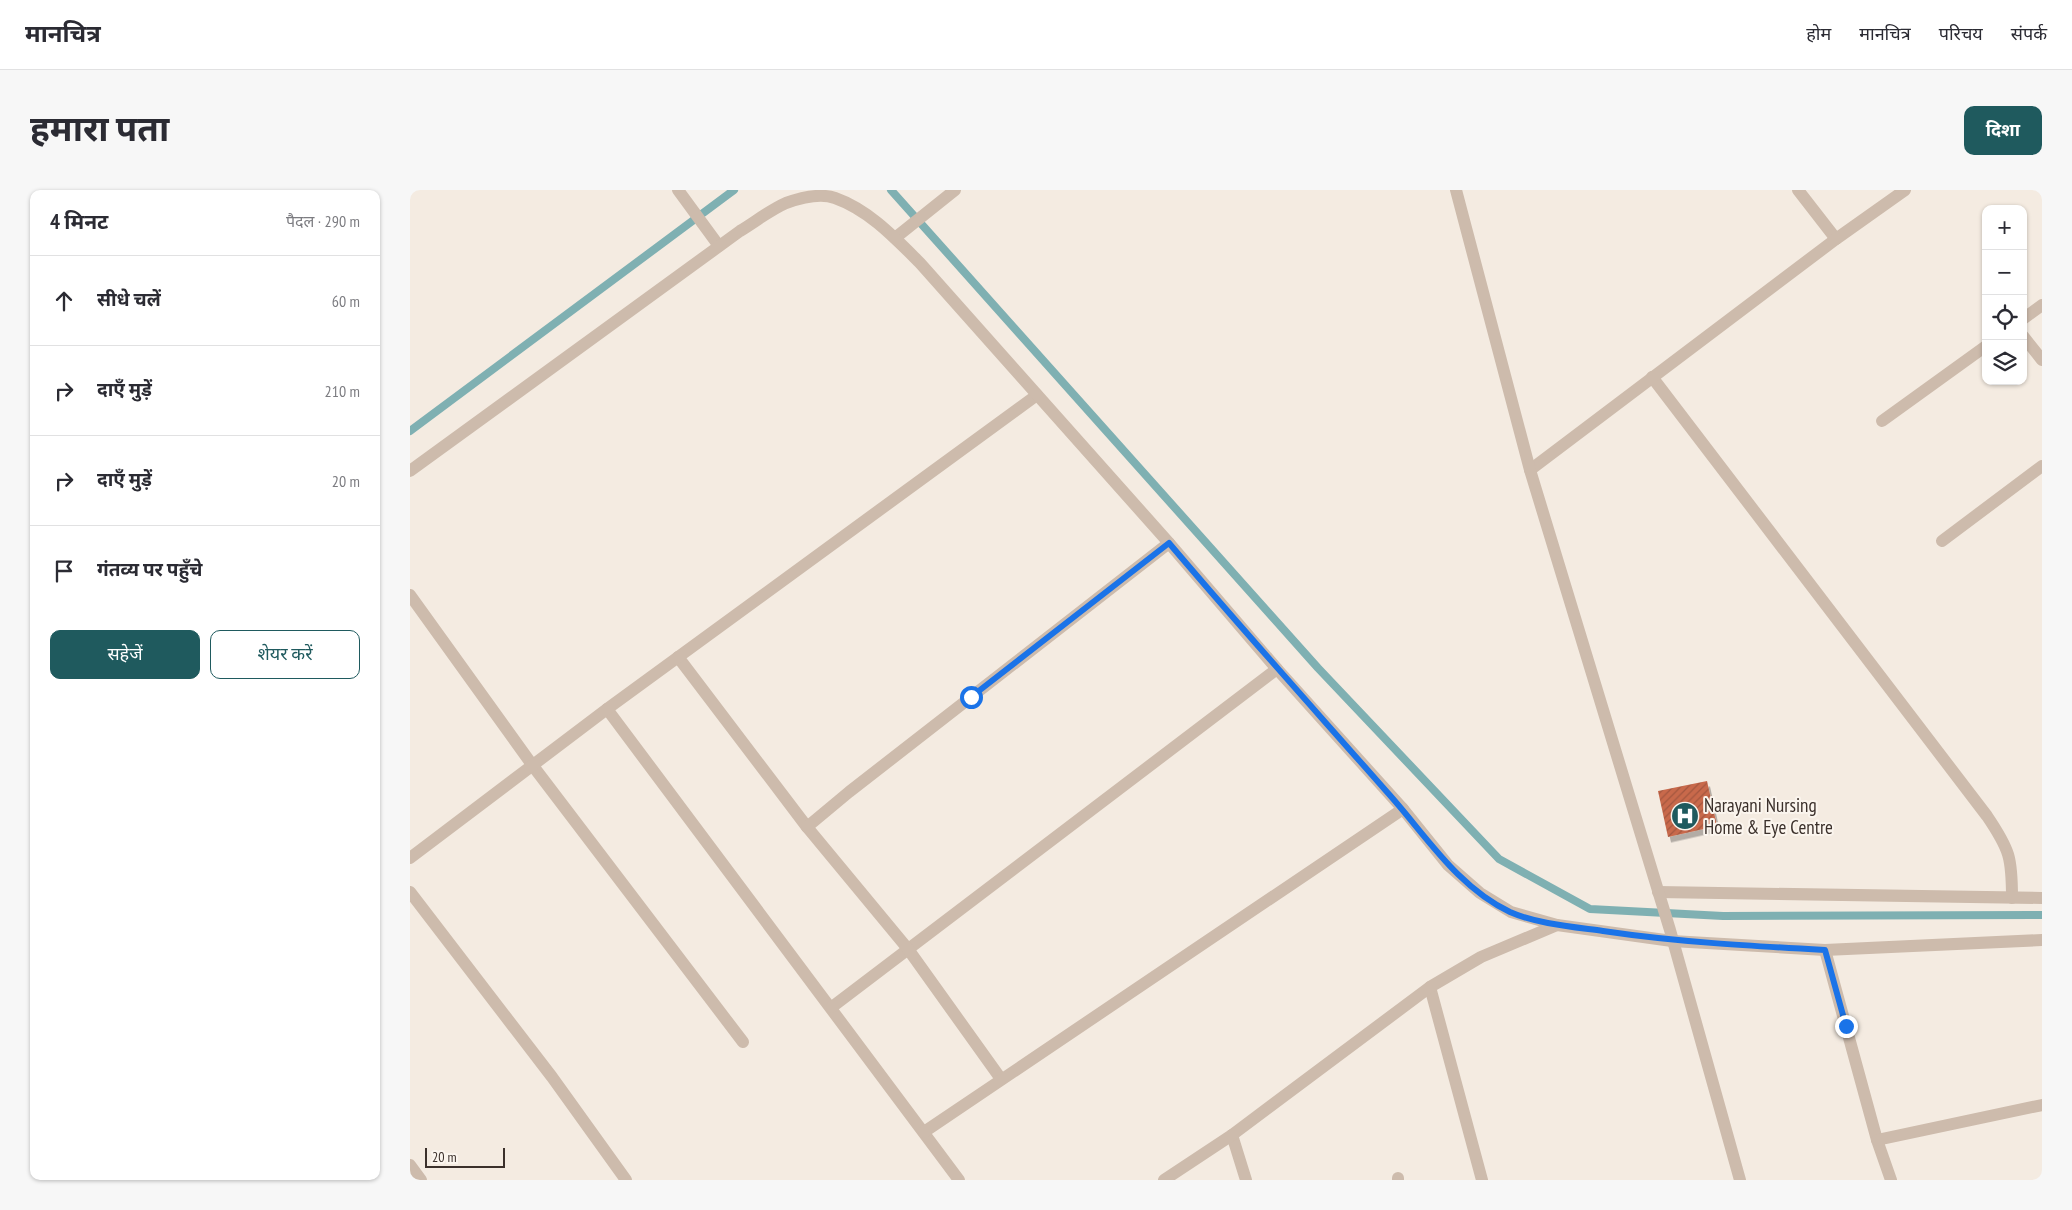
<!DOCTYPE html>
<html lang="hi">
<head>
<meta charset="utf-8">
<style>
  body { margin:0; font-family:"PT Sans Narrow","Noto Sans Devanagari",sans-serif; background:#f7f7f7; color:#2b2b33 }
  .controls { position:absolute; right:15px; top:15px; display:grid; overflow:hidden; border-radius:10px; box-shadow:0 1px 4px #0004 }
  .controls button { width:45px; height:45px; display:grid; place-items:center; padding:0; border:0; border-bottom:1px solid #e1e1e2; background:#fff; color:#2b2b33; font:25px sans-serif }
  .scale { position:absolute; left:15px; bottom:12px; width:80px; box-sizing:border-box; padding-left:5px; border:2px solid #3b302b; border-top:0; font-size:14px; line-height:18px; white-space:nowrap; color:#3b302b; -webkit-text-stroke:4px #fbf5ee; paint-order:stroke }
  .stop { position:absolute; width:15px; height:15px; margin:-11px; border:4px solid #1a73e8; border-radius:50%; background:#fff }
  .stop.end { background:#1a73e8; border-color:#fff; box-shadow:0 1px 5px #0008 }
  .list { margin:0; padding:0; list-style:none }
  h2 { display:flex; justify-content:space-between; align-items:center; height:65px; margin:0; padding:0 20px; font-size:21px }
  h2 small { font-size:16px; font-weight:400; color:#7c7c81 }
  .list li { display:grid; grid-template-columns:32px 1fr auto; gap:15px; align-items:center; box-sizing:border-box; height:90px; padding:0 20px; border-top:1px solid #e1e1e2 }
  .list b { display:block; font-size:19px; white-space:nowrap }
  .list em { font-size:16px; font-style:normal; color:#7c7c81 }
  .actions { display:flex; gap:10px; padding:15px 20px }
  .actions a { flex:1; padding:11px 0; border:1px solid #1f5a5e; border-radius:10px; text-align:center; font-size:18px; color:#1f5a5e }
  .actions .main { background:#1f5a5e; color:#fff }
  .icon { flex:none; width:28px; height:28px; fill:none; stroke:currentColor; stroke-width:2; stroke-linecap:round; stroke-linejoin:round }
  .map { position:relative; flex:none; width:1632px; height:990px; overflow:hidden; border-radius:10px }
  header { display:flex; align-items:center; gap:30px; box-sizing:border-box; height:70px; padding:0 25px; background:#fff; border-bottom:1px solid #e1e1e2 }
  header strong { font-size:24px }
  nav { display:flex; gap:28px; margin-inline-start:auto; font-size:18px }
  .intro { display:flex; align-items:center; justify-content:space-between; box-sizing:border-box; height:120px; padding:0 30px }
  h1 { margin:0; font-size:35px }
  .button { padding:12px 22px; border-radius:10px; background:#1f5a5e; color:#fff; font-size:18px; font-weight:700 }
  main { display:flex; gap:30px; padding:0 30px }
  aside { flex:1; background:#fff; border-radius:10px; box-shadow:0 1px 4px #0004 }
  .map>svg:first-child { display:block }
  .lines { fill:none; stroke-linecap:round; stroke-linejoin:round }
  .stream { stroke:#7fb0b2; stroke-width:8 }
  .building { fill:url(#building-hatch); filter:url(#shadow) }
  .minor { stroke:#cdbbac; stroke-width:12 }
  .tertiary { stroke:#cdbbac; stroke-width:12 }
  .route { stroke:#1a73e8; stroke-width:6 }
  .labels { text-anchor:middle; stroke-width:4; stroke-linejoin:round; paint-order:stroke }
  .poi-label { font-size:19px; fill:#3b302b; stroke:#fbf5ee; text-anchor:start }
</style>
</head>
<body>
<header>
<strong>मानचित्र</strong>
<nav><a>होम</a><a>मानचित्र</a><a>परिचय</a><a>संपर्क</a></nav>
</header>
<div class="intro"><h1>हमारा पता</h1><a class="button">दिशा</a></div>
<main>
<aside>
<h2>4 मिनट<small>पैदल · 290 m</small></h2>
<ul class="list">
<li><svg class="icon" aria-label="ahead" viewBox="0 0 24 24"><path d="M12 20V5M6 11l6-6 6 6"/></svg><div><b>सीधे चलें</b></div><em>60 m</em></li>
<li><svg class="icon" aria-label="right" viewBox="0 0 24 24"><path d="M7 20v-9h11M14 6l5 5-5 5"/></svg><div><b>दाएँ मुड़ें</b></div><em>210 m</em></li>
<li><svg class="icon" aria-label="right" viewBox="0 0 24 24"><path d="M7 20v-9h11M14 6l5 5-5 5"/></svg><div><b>दाएँ मुड़ें</b></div><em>20 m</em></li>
<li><svg class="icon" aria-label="arrive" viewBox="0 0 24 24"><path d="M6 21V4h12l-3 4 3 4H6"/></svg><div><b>गंतव्य पर पहुँचे</b></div></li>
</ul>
<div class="actions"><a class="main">सहेजें</a><a>शेयर करें</a></div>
</aside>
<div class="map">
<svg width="1632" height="990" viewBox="0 0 1632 990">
  <defs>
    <pattern id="building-hatch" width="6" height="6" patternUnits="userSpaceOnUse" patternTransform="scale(1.25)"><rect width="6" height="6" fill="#c8694b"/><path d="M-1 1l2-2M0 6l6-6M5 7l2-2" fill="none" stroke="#a4573f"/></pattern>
    <filter id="shadow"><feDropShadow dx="3" dy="5.5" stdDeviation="0" flood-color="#0004"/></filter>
  </defs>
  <rect width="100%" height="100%" fill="#f4ebe1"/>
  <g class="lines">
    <!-- stream -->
    <g class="stream">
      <path d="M 481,0 L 908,478 L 1089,669 L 1180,719 L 1313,726 L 1632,725"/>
      <path d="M 0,241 L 324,0"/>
    </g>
  </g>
  <!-- building -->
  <path class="building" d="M 1297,591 L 1307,636 L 1258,647 L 1248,601 Z"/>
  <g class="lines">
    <!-- minor -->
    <g class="minor">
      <path d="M 268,0 L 309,56"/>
      <path d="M 1388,0 L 1426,49"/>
      <path d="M 485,48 L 545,0"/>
      <path d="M 1613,129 L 1632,115"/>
      <path d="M 1613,146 L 1632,170"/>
      <path d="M 1242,187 L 1577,626 C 1600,660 1602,668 1602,708"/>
      <path d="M 1472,231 L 1576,156"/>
      <path d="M 1120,280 L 1426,49 L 1495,0"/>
      <path d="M 1532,351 L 1632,276"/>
      <path d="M 0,405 L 123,576 L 333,852"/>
      <path d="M 268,467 L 397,637"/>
      <path d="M 197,519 L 549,990"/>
      <path d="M 0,668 L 197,519 L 627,205"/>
      <path d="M 0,702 L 142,887 L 216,990"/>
      <path d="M 1248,702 L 1632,708"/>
      <path d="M 1262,751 L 1415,760 L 1632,750"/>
      <path d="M 1415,760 L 1467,950 L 1481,990"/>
      <path d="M 1020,797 L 1072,990"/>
      <path d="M 422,817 L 867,479"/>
      <path d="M 591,889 L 498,759 L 397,637 L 439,602 L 759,353"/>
      <path d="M 514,942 L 993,619"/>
      <path d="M 822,945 L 836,990"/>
      <path d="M 1467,950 L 1632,915"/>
      <path d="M 0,975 L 11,990"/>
      <path d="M 988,988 L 988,990"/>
      <path d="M 754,990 L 822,945 L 1020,797 L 1071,767 L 1147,735"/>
    </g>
    <!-- tertiary -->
    <g class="tertiary">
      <path d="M 1046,0 L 1120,280 L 1260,740 L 1330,990"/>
      <path d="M 0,281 L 330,41 C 345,32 360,20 376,13 C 390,8 411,3 425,8 C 459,20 485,48 510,73 L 759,353 L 867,479 L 993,619 L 1038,675 L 1070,703 L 1101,722 L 1147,735 L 1262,751"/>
    </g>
  </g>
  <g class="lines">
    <!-- route -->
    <path class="route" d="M 561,507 L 759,353 C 830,437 904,519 977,602 C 1015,644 1047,697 1100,722 C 1127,734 1164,737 1193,741 C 1267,752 1341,756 1415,760 L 1436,836"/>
  </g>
  <!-- icons -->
  <defs>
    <g id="hospital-disc" transform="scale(1.4375)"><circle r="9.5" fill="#1f5a5e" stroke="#fbf5ee"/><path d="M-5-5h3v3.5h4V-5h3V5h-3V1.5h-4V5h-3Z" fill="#fff"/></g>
  </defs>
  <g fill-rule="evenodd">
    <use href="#hospital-disc" x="1275" y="626"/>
  </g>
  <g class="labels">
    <!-- poi labels -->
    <g class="poi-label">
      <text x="1294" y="622">Narayani Nursing<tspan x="1294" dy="22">Home &amp; Eye Centre</tspan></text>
    </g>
  </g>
</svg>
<div class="controls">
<button>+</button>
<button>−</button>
<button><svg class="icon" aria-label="locate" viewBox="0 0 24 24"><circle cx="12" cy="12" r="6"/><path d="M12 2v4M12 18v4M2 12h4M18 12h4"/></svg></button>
<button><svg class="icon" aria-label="layers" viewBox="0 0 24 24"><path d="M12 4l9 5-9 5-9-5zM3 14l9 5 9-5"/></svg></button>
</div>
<div class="scale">20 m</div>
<div class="stop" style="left:561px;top:507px"></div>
<div class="stop end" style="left:1436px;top:836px"></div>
</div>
</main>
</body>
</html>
